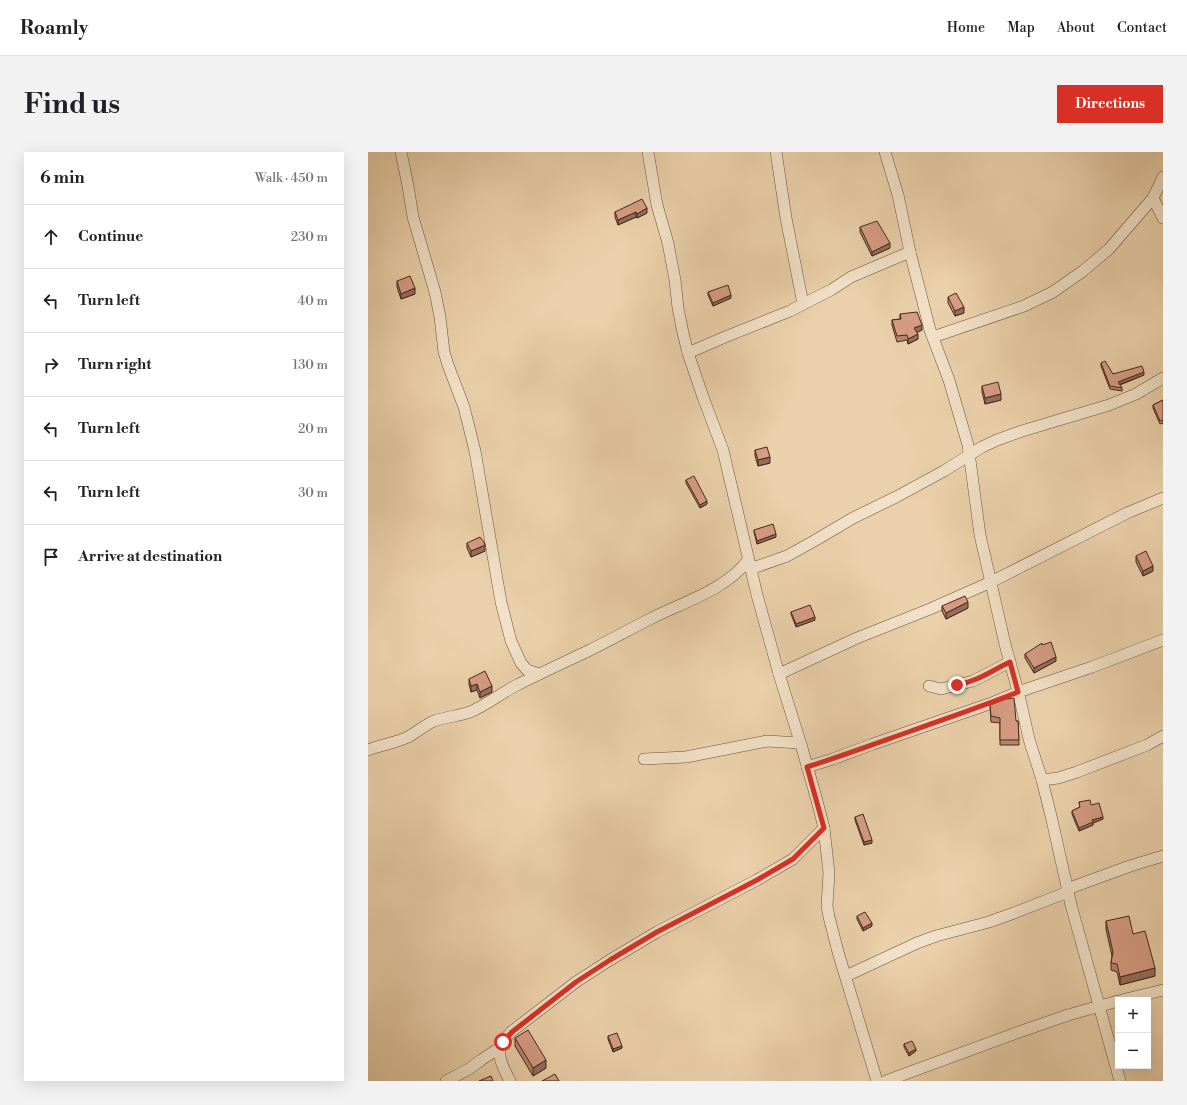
<!DOCTYPE html>
<html lang="en">
<head>
<meta charset="utf-8">
<style>
  body { margin:0; font-family:"Libre Bodoni",serif; background:#f2f2f2; color:#202124 }
  .controls { position:absolute; right:12px; bottom:12px; display:grid; overflow:hidden; border-radius:0px; box-shadow:0 4px 16px #0002 }
  .controls button { width:36px; height:36px; display:grid; place-items:center; padding:0; border:0; border-bottom:1px solid #e0e0e0; background:#fff; color:#202124; font:20px sans-serif }
  .stop { position:absolute; width:12px; height:12px; margin:-9px; border:3px solid #d93025; border-radius:50%; background:#fff }
  .stop.end { background:#d93025; border-color:#fff; box-shadow:0 1px 4px #0008 }
  .list { margin:0; padding:0; list-style:none }
  h2 { display:flex; justify-content:space-between; align-items:center; height:52px; margin:0; padding:0 16px; font-size:17px }
  h2 small { font-size:13px; font-weight:400; color:#757577 }
  .list li { display:grid; grid-template-columns:26px 1fr auto; gap:12px; align-items:center; box-sizing:border-box; height:64px; padding:0 16px; border-top:1px solid #e0e0e0 }
  .list b { display:block; font-size:15px; white-space:nowrap }
  .list em { font-size:13px; font-style:normal; color:#757577 }
  .icon { flex:none; width:22px; height:22px; fill:none; stroke:currentColor; stroke-width:2; stroke-linecap:round; stroke-linejoin:round }
  .map { position:relative; flex:none; width:795px; height:929px; overflow:hidden; border-radius:0px }
  header { display:flex; align-items:center; gap:24px; box-sizing:border-box; height:56px; padding:0 20px; background:#fff; border-bottom:1px solid #e0e0e0 }
  header strong { font-size:19px }
  nav { display:flex; gap:22px; margin-inline-start:auto; font-size:14px }
  .intro { display:flex; align-items:center; justify-content:space-between; box-sizing:border-box; height:96px; padding:0 24px }
  h1 { margin:0; font-size:28px }
  .button { padding:10px 18px; border-radius:0px; background:#d93025; color:#fff; font-size:14px; font-weight:700 }
  main { display:flex; gap:24px; padding:0 24px }
  aside { flex:1; background:#fff; border-radius:0px; box-shadow:0 4px 16px #0002 }
  .map>svg:first-child { display:block }
  .lines { fill:none; stroke-linecap:round; stroke-linejoin:round }
  .minor-casing { stroke:#6c533e; stroke-width:12 }
  .minor { stroke:#f2e1c8; stroke-width:11 }
  .wall { fill:#b98772; stroke:#42291a }
  .shaded-wall { fill:#966e5d; stroke:#42291a }
  .building { fill:#d79d85; stroke:#42291a }
  .route { stroke:#d93025; stroke-width:5 }
</style>
</head>
<body>
<header>
<strong>Roamly</strong>
<nav><a>Home</a><a>Map</a><a>About</a><a>Contact</a></nav>
</header>
<div class="intro"><h1>Find us</h1><a class="button">Directions</a></div>
<main>
<aside>
<h2>6 min<small>Walk · 450 m</small></h2>
<ul class="list">
<li><svg class="icon" aria-label="ahead" viewBox="0 0 24 24"><path d="M12 20V5M6 11l6-6 6 6"/></svg><div><b>Continue</b></div><em>230 m</em></li>
<li><svg class="icon" aria-label="left" viewBox="0 0 24 24"><path d="M17 20v-9H6M10 6l-5 5 5 5"/></svg><div><b>Turn left</b></div><em>40 m</em></li>
<li><svg class="icon" aria-label="right" viewBox="0 0 24 24"><path d="M7 20v-9h11M14 6l5 5-5 5"/></svg><div><b>Turn right</b></div><em>130 m</em></li>
<li><svg class="icon" aria-label="left" viewBox="0 0 24 24"><path d="M17 20v-9H6M10 6l-5 5 5 5"/></svg><div><b>Turn left</b></div><em>20 m</em></li>
<li><svg class="icon" aria-label="left" viewBox="0 0 24 24"><path d="M17 20v-9H6M10 6l-5 5 5 5"/></svg><div><b>Turn left</b></div><em>30 m</em></li>
<li><svg class="icon" aria-label="arrive" viewBox="0 0 24 24"><path d="M6 21V4h12l-3 4 3 4H6"/></svg><div><b>Arrive at destination</b></div></li>
</ul>
</aside>
<div class="map">
<svg width="795" height="929" viewBox="0 0 795 929">
  <rect width="100%" height="100%" fill="#ebd1ab"/>
  <filter id="stains"><feTurbulence type="fractalNoise" baseFrequency=".005" numOctaves="4"/><feColorMatrix values="0 0 0 0 .2 0 0 0 0 .09 0 0 0 0 .02 0 0 0 .5 -.17"/></filter>
  <radialGradient id="worn" r=".72"><stop offset=".6" stop-color="#630" stop-opacity="0"/><stop offset="1" stop-color="#630" stop-opacity=".3"/></radialGradient>
  <g class="lines">
    <!-- minor casing -->
    <g class="minor-casing">
      <g id="minor">
        <path d="M 33,0 L 40,34 L 45,65 L 67,140 L 72,165 L 76,200 L 80,213 L 96,255 L 107,299 L 133,450 L 143,489 L 153,511 L 159,518 L 171,522"/>
        <path d="M 280,0 L 289,53 L 300,91 L 307,128 L 310,156 L 315,181 L 320,201 L 335,245 L 355,298 L 389,443 L 411,522 L 434,596 L 448,645 L 456,676 L 461,721 L 459,754 L 461,765 L 470,800 L 509,929"/>
        <path d="M 408,0 L 418,66 L 435,152"/>
        <path d="M 517,0 L 530,43 L 542,100 L 562,178 L 581,228 L 600,293 L 612,383 L 637,492 L 651,543 L 661,587 L 674,628 L 684,668 L 703,753 L 752,929"/>
        <path d="M 785,46 L 795,66"/>
        <path d="M 565,185 L 656,154 L 685,140 L 715,119 L 741,97 L 785,46 L 795,25"/>
        <path d="M 320,201 L 357,185 L 422,159 L 445,147 L 463,138 L 483,125 L 542,100"/>
        <path d="M 382,417 L 419,404 L 446,389 L 485,366 L 528,345 L 576,319 L 614,295 L 629,288 L 654,279 L 741,253 L 768,242 L 795,226"/>
        <path d="M 411,522 L 489,486 L 562,457 L 623,430 L 759,361 L 795,346"/>
        <path d="M 561,534 L 573,537 L 605,529 L 642,510"/>
        <path d="M 0,598 C 13,593 27,591 40,585 C 49,580 57,573 66,569 C 78,565 90,564 102,560 C 119,553 133,541 149,533 C 173,521 197,510 220,499 C 241,489 262,477 282,467 C 315,450 358,438 380,408"/>
        <path d="M 276,607 L 318,605 L 399,589 L 432,591"/>
        <path d="M 439,615 L 465,607 L 505,592 L 621,552 L 650,540 L 724,515 L 795,488"/>
        <path d="M 674,628 L 690,626 L 709,620 L 779,593 L 795,584"/>
        <path d="M 699,737 L 762,714 L 795,704"/>
        <path d="M 478,824 L 549,791 L 568,784 L 621,770 L 646,761 L 700,740"/>
        <path d="M 754,848 L 795,838"/>
        <path d="M 78,929 L 101,917 L 113,908 L 133,895"/>
        <path d="M 142,929 C 136,917 127,903 135,889 C 137,886 141,883 143,880 L 208,830 L 242,808 L 289,780 L 389,728 L 425,707 L 456,676"/>
        <path d="M 518,929 L 654,879 L 700,863 L 750,849"/>
      </g>
    </g>
    <!-- minor -->
    <use href="#minor" class="minor"/>
  </g>
  <!-- wall -->
  <g class="wall">
    <path d="M 247,60 L 279,61 L 269,66 L 268,65 L 250,73 L 247,65 Z"/>
    <path d="M 492,75 L 522,96 L 504,104 L 492,80 Z"/>
    <path d="M 29,129 L 47,142 L 33,147 L 29,135 Z"/>
    <path d="M 340,140 L 363,146 L 345,154 L 340,143 Z"/>
    <path d="M 580,145 L 596,161 L 587,164 L 580,151 Z"/>
    <path d="M 532,162 L 554,178 L 549,180 L 550,187 L 540,192 L 539,188 L 529,190 L 524,173 L 524,168 L 532,167 Z"/>
    <path d="M 733,211 L 745,222 L 776,223 L 752,233 L 754,236 L 754,239 L 742,237 L 733,214 Z"/>
    <path d="M 614,234 L 633,248 L 617,252 L 614,240 Z"/>
    <path d="M 795,248 L 795,271 L 792,272 L 785,256 L 785,253 Z"/>
    <path d="M 387,298 L 402,311 L 390,314 L 387,304 Z"/>
    <path d="M 318,328 L 339,352 L 332,356 L 318,331 Z"/>
    <path d="M 386,378 L 408,385 L 389,392 L 386,380 Z"/>
    <path d="M 99,391 L 117,399 L 103,405 L 99,396 Z"/>
    <path d="M 768,404 L 785,419 L 775,424 L 768,410 Z"/>
    <path d="M 574,454 L 600,456 L 578,467 L 574,459 Z"/>
    <path d="M 423,460 L 447,468 L 428,475 L 423,462 Z"/>
    <path d="M 674,493 L 688,509 L 666,521 L 657,506 L 657,502 Z"/>
    <path d="M 101,527 L 124,540 L 112,546 L 109,538 L 103,540 L 101,532 Z"/>
    <path d="M 622,553 L 648,569 L 650,569 L 651,593 L 632,593 L 632,571 L 623,570 Z"/>
    <path d="M 711,650 L 723,653 L 735,667 L 725,671 L 725,673 L 711,679 L 704,662 L 704,659 L 712,655 Z"/>
    <path d="M 487,665 L 504,691 L 496,693 L 487,668 Z"/>
    <path d="M 489,764 L 504,774 L 495,779 L 489,767 Z"/>
    <path d="M 738,769 L 765,782 L 787,824 L 752,833 L 749,820 L 743,818 L 743,811 L 744,804 L 738,777 Z"/>
    <path d="M 240,884 L 254,896 L 245,900 L 240,887 Z"/>
    <path d="M 147,886 L 178,916 L 165,924 L 147,894 Z"/>
    <path d="M 536,892 L 548,899 L 541,904 L 536,895 Z"/>
  </g>
  <!-- shaded-wall -->
  <g class="shaded-wall">
    <path d="M 279,56 L 279,61 L 269,66 L 269,62 Z"/>
    <path d="M 268,60 L 268,65 L 250,73 L 250,68 Z"/>
    <path d="M 522,91 L 522,96 L 504,104 L 504,100 Z"/>
    <path d="M 47,136 L 47,142 L 33,147 L 33,142 Z"/>
    <path d="M 363,143 L 363,146 L 345,154 L 345,151 Z"/>
    <path d="M 596,155 L 596,161 L 587,164 L 587,159 Z"/>
    <path d="M 554,173 L 554,178 L 546,182 L 546,176 Z"/>
    <path d="M 550,182 L 550,187 L 540,192 L 540,187 Z"/>
    <path d="M 776,220 L 776,223 L 750,233 L 750,230 Z"/>
    <path d="M 633,242 L 633,248 L 617,252 L 617,246 Z"/>
    <path d="M 402,305 L 402,311 L 390,314 L 390,308 Z"/>
    <path d="M 339,349 L 339,352 L 332,356 L 332,353 Z"/>
    <path d="M 408,382 L 408,385 L 389,392 L 389,389 Z"/>
    <path d="M 117,393 L 117,399 L 103,405 L 103,399 Z"/>
    <path d="M 785,414 L 785,419 L 775,424 L 775,419 Z"/>
    <path d="M 600,450 L 600,456 L 578,467 L 578,461 Z"/>
    <path d="M 447,465 L 447,468 L 428,475 L 428,472 Z"/>
    <path d="M 688,505 L 688,509 L 666,521 L 666,516 Z"/>
    <path d="M 109,532 L 109,538 L 103,540 L 103,534 Z"/>
    <path d="M 124,534 L 124,540 L 112,546 L 112,540 Z"/>
    <path d="M 735,665 L 735,667 L 725,671 L 725,673 L 711,679 L 711,676 L 724,668 Z"/>
    <path d="M 504,688 L 504,691 L 496,693 L 496,690 Z"/>
    <path d="M 504,771 L 504,774 L 495,779 L 495,776 Z"/>
    <path d="M 787,816 L 787,824 L 752,833 L 752,825 Z"/>
    <path d="M 254,894 L 254,896 L 245,900 L 245,897 Z"/>
    <path d="M 548,897 L 548,899 L 541,904 L 541,901 Z"/>
    <path d="M 178,908 L 178,916 L 165,924 L 165,916 Z"/>
  </g>
  <!-- building -->
  <g class="building">
    <path d="M 274,47 L 279,56 L 269,62 L 268,60 L 250,68 L 247,60 Z"/>
    <path d="M 509,69 L 522,91 L 504,100 L 492,75 Z"/>
    <path d="M 42,124 L 47,136 L 33,142 L 29,129 Z"/>
    <path d="M 360,133 L 363,143 L 345,151 L 340,140 Z"/>
    <path d="M 588,141 L 596,155 L 587,159 L 580,145 Z"/>
    <path d="M 549,160 L 554,173 L 546,176 L 550,182 L 540,187 L 539,183 L 529,184 L 524,168 L 533,167 L 532,162 Z"/>
    <path d="M 737,209 L 745,222 L 774,214 L 776,220 L 750,230 L 754,236 L 742,234 L 733,211 Z"/>
    <path d="M 630,230 L 633,242 L 617,246 L 614,234 Z"/>
    <path d="M 795,248 L 795,268 L 792,269 L 785,253 Z"/>
    <path d="M 399,295 L 402,305 L 390,308 L 387,298 Z"/>
    <path d="M 326,324 L 339,349 L 332,353 L 318,328 Z"/>
    <path d="M 405,372 L 408,382 L 389,389 L 386,378 Z"/>
    <path d="M 112,385 L 116,390 L 117,393 L 103,399 L 99,391 Z"/>
    <path d="M 778,399 L 785,414 L 775,419 L 768,404 Z"/>
    <path d="M 597,444 L 600,450 L 578,461 L 574,454 Z"/>
    <path d="M 442,453 L 447,465 L 428,472 L 423,460 Z"/>
    <path d="M 683,490 L 688,505 L 666,516 L 657,502 L 674,491 L 674,493 Z"/>
    <path d="M 117,519 L 124,534 L 112,540 L 109,532 L 103,534 L 101,527 Z"/>
    <path d="M 646,546 L 648,569 L 650,569 L 651,588 L 632,588 L 632,566 L 623,564 L 622,553 L 638,547 Z"/>
    <path d="M 722,648 L 723,653 L 731,651 L 735,665 L 724,668 L 725,670 L 711,676 L 704,659 L 712,655 L 711,650 Z"/>
    <path d="M 495,662 L 504,688 L 496,690 L 487,665 Z"/>
    <path d="M 497,760 L 504,771 L 495,776 L 489,764 Z"/>
    <path d="M 761,764 L 765,782 L 777,779 L 787,816 L 752,825 L 749,812 L 743,811 L 745,800 L 738,769 Z"/>
    <path d="M 160,878 L 178,908 L 165,916 L 147,886 Z"/>
    <path d="M 249,881 L 254,894 L 245,897 L 240,884 Z"/>
    <path d="M 544,889 L 548,897 L 541,901 L 536,892 Z"/>
    <path d="M 187,922 L 191,929 L 174,929 Z"/>
    <path d="M 123,924 L 125,929 L 111,929 Z"/>
  </g>
  <g class="lines">
    <!-- route -->
    <path class="route" d="M 135,890 L 144,880 L 208,830 L 242,808 L 289,780 L 389,728 L 425,707 L 456,676 L 439,615 C 474,604 509,591 543,579 C 579,566 615,554 650,540 L 642,510 C 623,519 610,529 589,533"/>
  </g>
  <rect width="100%" height="100%" filter="url(#stains)"/>
  <rect width="100%" height="100%" fill="url(#worn)"/>
</svg>
<div class="controls">
<button>+</button>
<button>−</button>
</div>
<div class="stop" style="left:135px;top:890px"></div>
<div class="stop end" style="left:589px;top:533px"></div>
</div>
</main>
</body>
</html>
